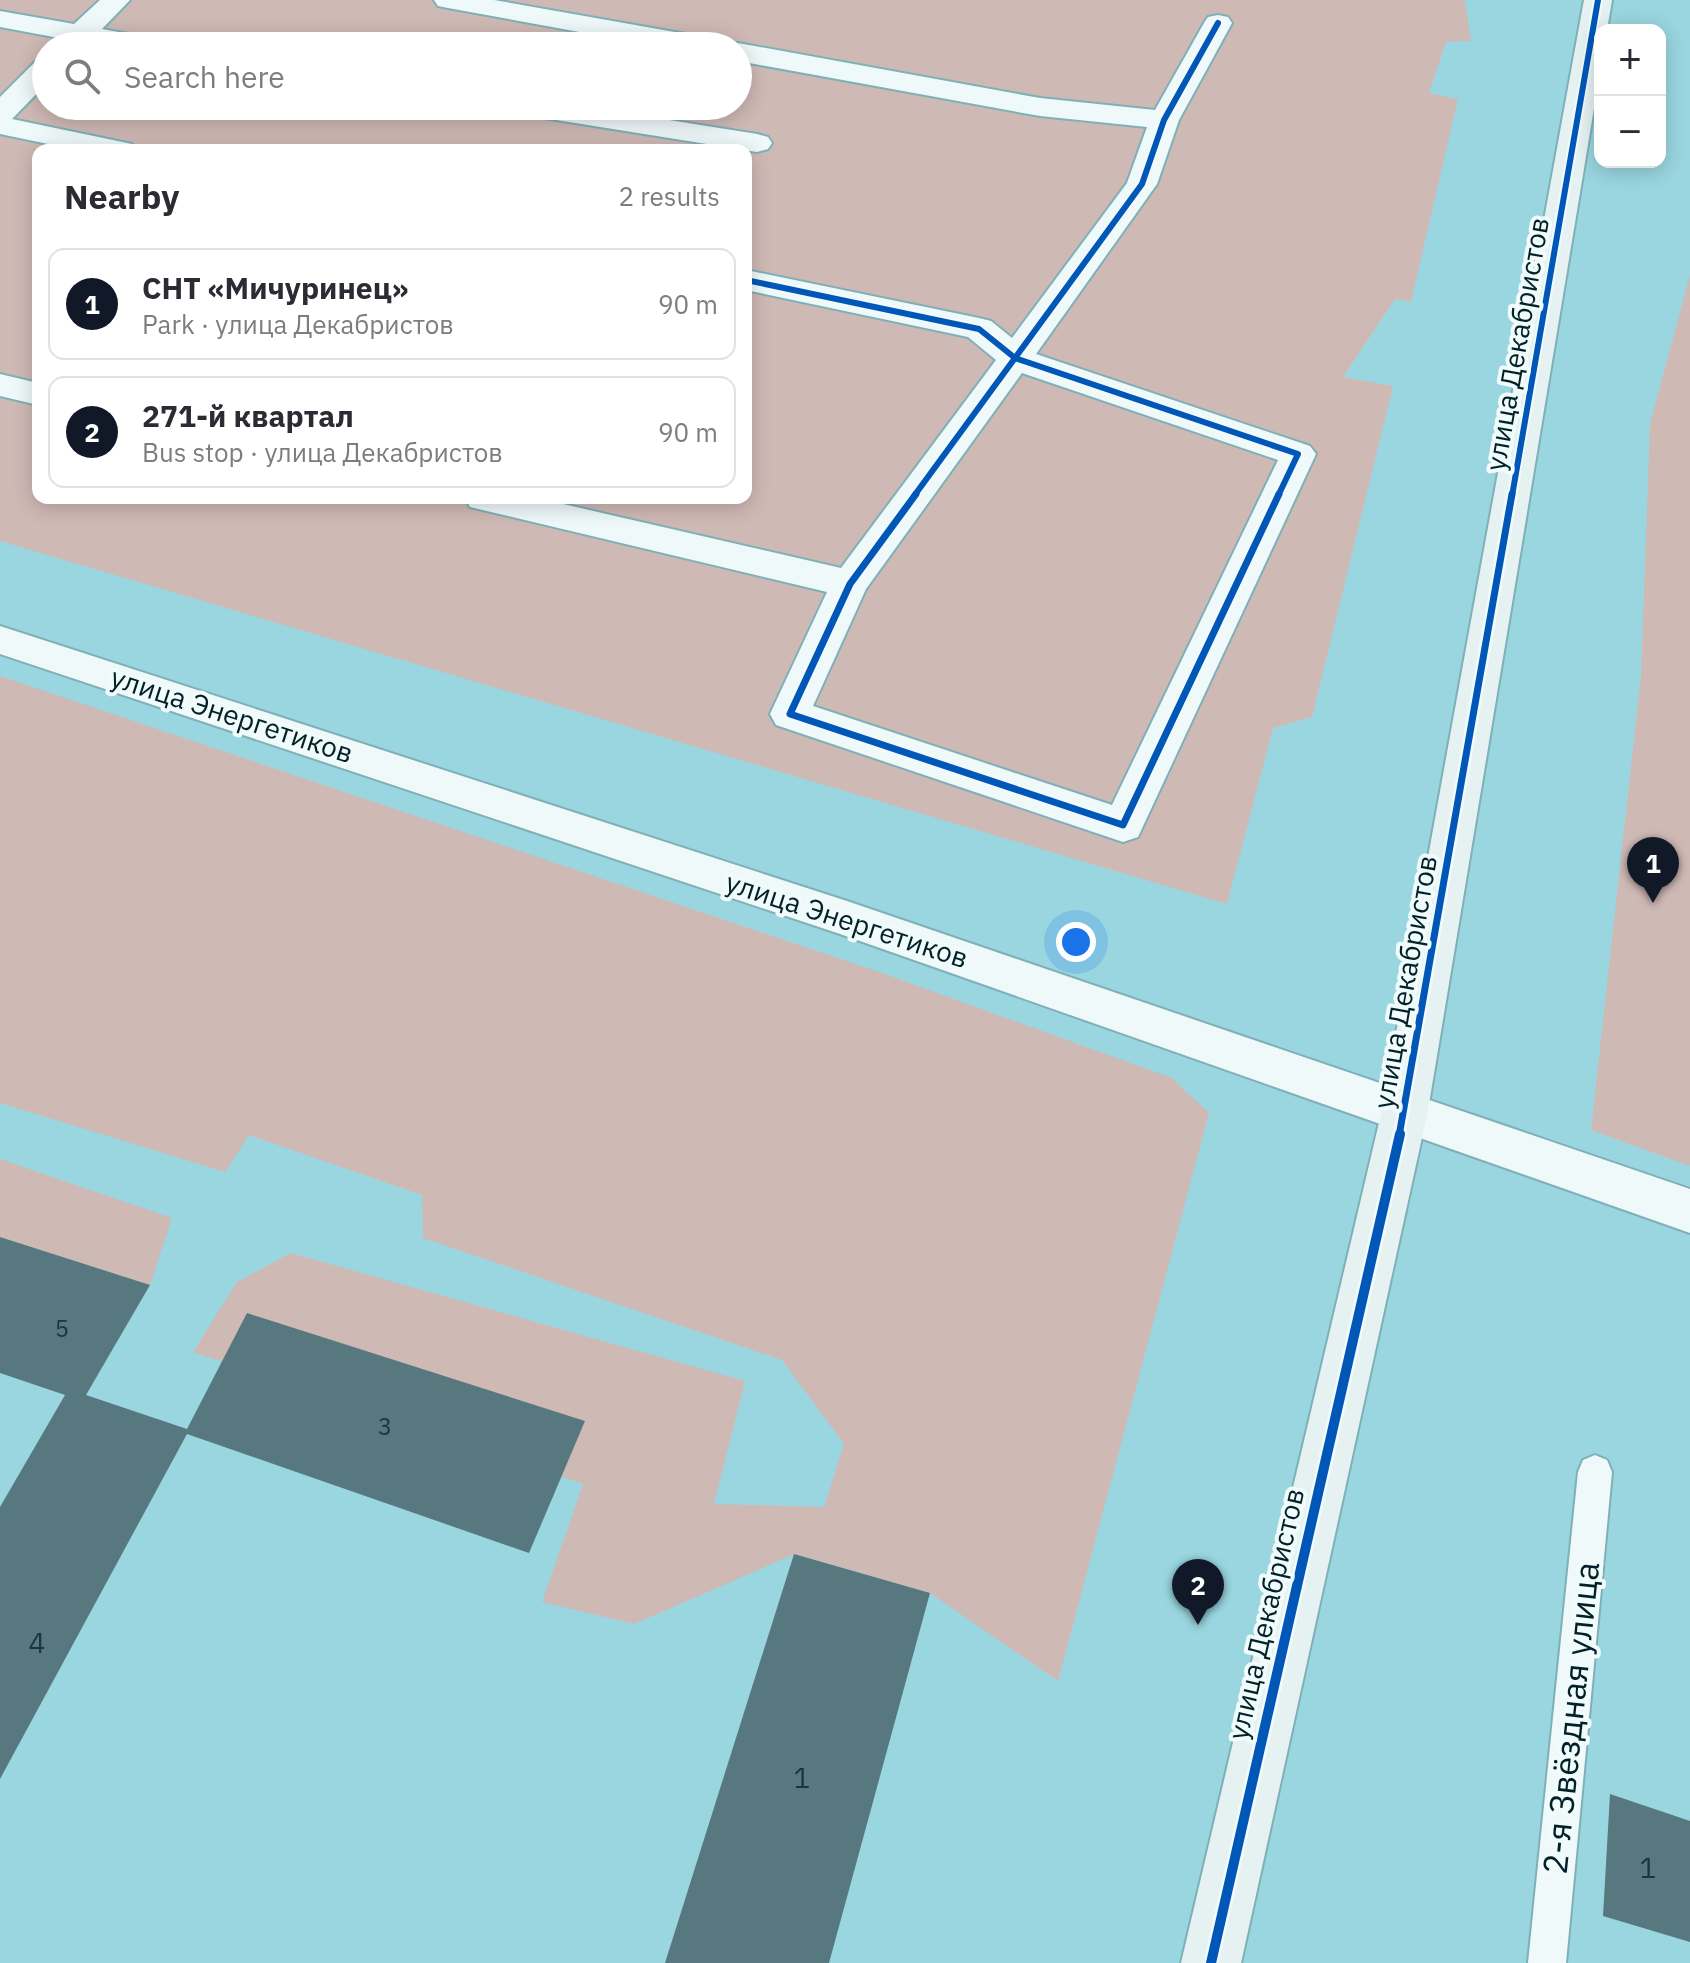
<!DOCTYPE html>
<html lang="en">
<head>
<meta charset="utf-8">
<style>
  body { margin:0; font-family:"IBM Plex Sans",sans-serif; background:#f2f2f3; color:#2b2b33 }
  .controls { position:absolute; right:24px; top:24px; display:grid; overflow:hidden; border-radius:16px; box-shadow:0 4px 20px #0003 }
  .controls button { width:72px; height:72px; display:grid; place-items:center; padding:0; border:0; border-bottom:2px solid #e1e1e2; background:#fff; color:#2b2b33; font:40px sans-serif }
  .you { position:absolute; left:1076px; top:942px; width:28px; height:28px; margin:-20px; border:6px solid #fff; border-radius:50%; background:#1a73e8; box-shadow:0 0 0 12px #1a73e833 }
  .badge { display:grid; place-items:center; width:52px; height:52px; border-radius:50%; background:#111827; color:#fff; font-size:26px; font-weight:700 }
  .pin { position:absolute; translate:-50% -66px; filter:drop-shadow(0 2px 4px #0008) }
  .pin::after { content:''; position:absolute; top:42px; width:28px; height:24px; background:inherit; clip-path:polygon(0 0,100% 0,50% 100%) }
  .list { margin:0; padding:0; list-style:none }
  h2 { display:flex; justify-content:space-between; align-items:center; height:104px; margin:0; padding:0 32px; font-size:34px }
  h2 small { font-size:26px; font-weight:400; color:#7c7c81 }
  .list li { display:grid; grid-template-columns:52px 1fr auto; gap:24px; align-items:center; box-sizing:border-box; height:112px; margin:0 16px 16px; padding:0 16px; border:2px solid #e1e1e2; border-radius:16px }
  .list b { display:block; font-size:30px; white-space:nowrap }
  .list p { margin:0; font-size:26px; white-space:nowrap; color:#7c7c81 }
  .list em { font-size:26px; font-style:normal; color:#7c7c81 }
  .icon { flex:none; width:44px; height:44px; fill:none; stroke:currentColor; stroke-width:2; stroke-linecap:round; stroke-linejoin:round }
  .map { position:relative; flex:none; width:1690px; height:1963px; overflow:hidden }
  .search { position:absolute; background:#fff; box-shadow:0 4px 20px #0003; left:32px; top:32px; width:720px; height:88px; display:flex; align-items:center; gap:20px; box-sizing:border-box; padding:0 28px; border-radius:44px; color:#7c7c81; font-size:30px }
  .panel { position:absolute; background:#fff; box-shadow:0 4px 20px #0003; left:32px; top:144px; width:720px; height:360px; border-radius:16px }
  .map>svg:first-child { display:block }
  .green { fill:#cfb9b5; fill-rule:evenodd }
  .building { fill:#56787e }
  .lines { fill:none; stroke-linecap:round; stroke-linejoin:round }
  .lane-casing { stroke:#7fb0b8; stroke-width:4 }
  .street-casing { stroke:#7fb0b8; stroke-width:4 }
  .secondary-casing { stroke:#7fb0b8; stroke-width:4 }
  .lane { fill:#f0f9fa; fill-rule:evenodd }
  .street { fill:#f0f9fa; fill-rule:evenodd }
  .secondary { fill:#e6f2f2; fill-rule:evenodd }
  .cycleway-far2-casing { stroke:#f1fbfc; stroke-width:10 }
  .cycleway-far1-casing { stroke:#f1fbfc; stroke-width:12 }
  .cycleway-casing { stroke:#f1fbfc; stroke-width:15 }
  .cycleway-far2 { stroke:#0057b8; stroke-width:6 }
  .cycleway-far1 { stroke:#0057b8; stroke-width:7 }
  .cycleway { stroke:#0057b8; stroke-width:10 }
  .labels { text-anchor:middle; stroke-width:8; stroke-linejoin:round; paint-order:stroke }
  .number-label { font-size:24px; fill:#16373d }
  .street-label { font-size:28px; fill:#002127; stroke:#f1fbfc }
  .near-number-label { font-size:28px; fill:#16373d }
  .near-street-label { font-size:34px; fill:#002127; stroke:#f1fbfc }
</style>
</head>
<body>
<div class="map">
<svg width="1690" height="1963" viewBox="0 0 1690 1963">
  <rect width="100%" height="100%" fill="#9ad6e0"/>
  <!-- green -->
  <g class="green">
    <path d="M 0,0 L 1465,0 L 1471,41 L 1446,42 L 1429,93 L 1458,99 L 1411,302 L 1395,299 L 1343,377 L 1393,386 L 1312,717 L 1273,728 L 1227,904 L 0,541 ZM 46,46 L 738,46 L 738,106 L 46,106 ZM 38,150 L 746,150 L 746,498 L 38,498 Z"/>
    <path d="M 1690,275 L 1690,1166 L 1591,1130 L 1641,676 L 1650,424 Z"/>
    <path d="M 0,676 L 882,973 L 1172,1078 L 1209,1113 L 1058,1681 L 930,1593 L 795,1554 L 634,1624 L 542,1602 L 583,1484 L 193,1352 L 237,1282 L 291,1253 L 745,1381 L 714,1504 L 824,1507 L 844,1444 L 782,1360 L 423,1238 L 422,1195 L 249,1135 L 225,1172 L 0,1103 Z"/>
    <path d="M 0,1159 L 172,1218 L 150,1285 L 0,1237 Z"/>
  </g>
  <!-- building -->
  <g class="building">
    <path d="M 0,1237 L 150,1285 L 86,1395 L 187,1429 L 247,1313 L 585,1421 L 529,1553 L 187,1434 L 0,1779 L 0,1507 L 65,1395 L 0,1373 Z"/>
    <path d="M 794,1554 L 930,1593 L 829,1963 L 665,1963 Z"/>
    <path d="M 1610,1794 L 1690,1821 L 1690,1942 L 1603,1916 Z"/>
  </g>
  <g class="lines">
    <!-- lane casing -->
    <g class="lane-casing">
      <path id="lane" d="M 1595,1455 L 1607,1460 L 1612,1472 L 1566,1963 L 1528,1963 L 1578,1472 L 1583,1460 Z"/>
    </g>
    <!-- street casing -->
    <g class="street-casing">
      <g id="street">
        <path d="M 100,0 L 130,0 L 102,29 L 162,40 L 166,46 L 104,46 L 87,43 L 83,46 L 53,46 L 59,38 L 0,27 L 0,11 L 74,24 Z"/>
        <path d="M 434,0 L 494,0 L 703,37 L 713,40 L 717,46 L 656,46 L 448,8 L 438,6 Z"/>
        <path d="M 1218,15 L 1228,17 L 1232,23 L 1179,120 L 1157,184 L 1036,354 L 1310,446 L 1316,454 L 1138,837 L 1123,842 L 776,725 L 770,714 L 827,592 L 470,507 L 465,498 L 537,498 L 841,568 L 996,360 L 968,337 L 746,290 L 746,270 L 979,318 L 991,321 L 1012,338 L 1127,183 L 1147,127 L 1040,116 L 738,61 L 738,46 L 728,46 L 738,43 L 1040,98 L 1155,110 L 1204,23 L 1208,17 ZM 1022,373 L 1278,460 L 1112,805 L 813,706 L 866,589 Z"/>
        <path d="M 46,58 L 46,84 L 12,119 L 132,144 L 136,150 L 77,150 L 0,134 L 0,97 L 36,61 Z"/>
        <path d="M 510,106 L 581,106 L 757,134 L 768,137 L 772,143 L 768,149 L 757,152 L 525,115 L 515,112 Z"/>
        <path d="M 0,374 L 38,383 L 38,405 L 0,396 Z"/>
        <path d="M 0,626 L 847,901 L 1690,1189 L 1690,1233 L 840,934 L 0,654 Z"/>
      </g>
    </g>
    <!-- secondary casing -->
    <g class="secondary-casing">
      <path id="secondary" d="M 1584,0 L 1612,0 L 1607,30 L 1600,30 L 1600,72 L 1428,1110 L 1241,1963 L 1181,1963 L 1382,1110 Z"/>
    </g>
    <!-- lane -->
    <use href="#lane" class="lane"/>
    <!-- street -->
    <use href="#street" class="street"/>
    <!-- secondary -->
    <use href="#secondary" class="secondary"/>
    <!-- cycleway-far2 casing -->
    <g class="cycleway-far2-casing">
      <g id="cycleway-far2">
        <path d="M 746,280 L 979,329 L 1015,358"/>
        <path d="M 1015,358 L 1298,454 L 1278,496"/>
        <path d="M 1015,358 L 1142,184 L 1164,120 L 1218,23"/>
        <path d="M 914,496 L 1015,358"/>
        <path d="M 1512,496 L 1598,0"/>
      </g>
    </g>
    <!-- cycleway-far1 casing -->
    <g class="cycleway-far1-casing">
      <g id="cycleway-far1">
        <path d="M 916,494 L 850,584 L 790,714 L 1123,825 L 1279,494"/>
        <path d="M 1399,1136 L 1512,494"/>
      </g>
    </g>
    <!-- cycleway casing -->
    <g class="cycleway-casing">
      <path id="cycleway" d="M 1211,1963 L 1400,1134"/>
    </g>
    <!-- cycleway-far2 -->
    <use href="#cycleway-far2" class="cycleway-far2"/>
    <!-- cycleway-far1 -->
    <use href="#cycleway-far1" class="cycleway-far1"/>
    <!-- cycleway -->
    <use href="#cycleway" class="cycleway"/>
  </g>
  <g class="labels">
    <!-- number labels -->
    <g class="number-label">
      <text x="62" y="1337">5</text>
      <text x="385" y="1435">3</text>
    </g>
    <!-- street labels -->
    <g class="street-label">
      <text transform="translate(1517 344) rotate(-80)" y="10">улица Декабристов</text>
      <text transform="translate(232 715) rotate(18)" y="10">улица Энергетиков</text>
      <text transform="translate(847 920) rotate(18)" y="10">улица Энергетиков</text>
      <text transform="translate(1405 982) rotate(-80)" y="10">улица Декабристов</text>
      <text transform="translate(1266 1614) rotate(-77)" y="10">улица Декабристов</text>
    </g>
    <!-- near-number labels -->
    <g class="near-number-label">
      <text x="37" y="1653">4</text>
      <text x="802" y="1788">1</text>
      <text x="1648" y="1878">1</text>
    </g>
    <!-- near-street labels -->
    <g class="near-street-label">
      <text transform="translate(1571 1718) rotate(-84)" y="12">2-я Звёздная улица</text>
    </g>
  </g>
</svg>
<div class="controls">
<button>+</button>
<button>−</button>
</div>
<div class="you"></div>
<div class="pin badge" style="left:1653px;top:903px">1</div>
<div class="pin badge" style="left:1198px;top:1625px">2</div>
<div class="search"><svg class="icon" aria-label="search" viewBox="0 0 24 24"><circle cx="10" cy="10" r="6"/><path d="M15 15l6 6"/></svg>Search here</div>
<section class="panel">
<h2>Nearby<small>2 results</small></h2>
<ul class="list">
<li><span class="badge">1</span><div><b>СНТ «Мичуринец»</b><p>Park · улица Декабристов</p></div><em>90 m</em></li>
<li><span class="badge">2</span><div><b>271-й квартал</b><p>Bus stop · улица Декабристов</p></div><em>90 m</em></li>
</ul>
</section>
</div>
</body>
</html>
